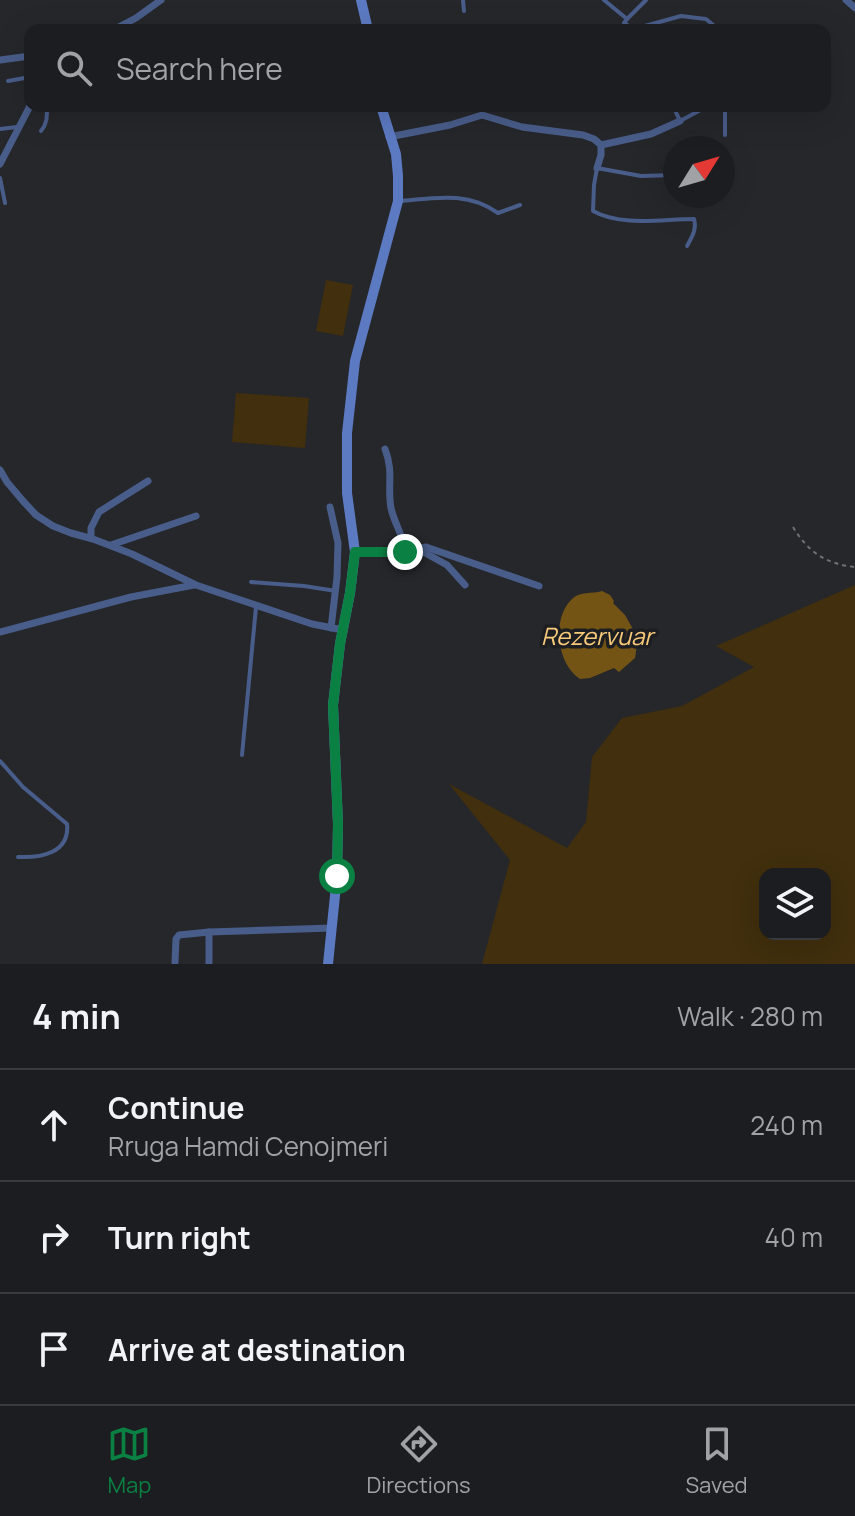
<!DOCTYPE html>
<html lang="en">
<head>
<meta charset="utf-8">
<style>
  body { margin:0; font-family:Manrope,sans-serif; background:#252629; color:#f1f3f6 }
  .controls { position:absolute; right:24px; bottom:24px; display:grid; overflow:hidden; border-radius:16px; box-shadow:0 8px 32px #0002 }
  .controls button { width:72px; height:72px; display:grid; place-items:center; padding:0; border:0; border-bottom:2px solid #3a3b3e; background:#1c1d20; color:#f1f3f6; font:40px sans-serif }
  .compass { position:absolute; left:663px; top:136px; width:72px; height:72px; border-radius:50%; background:#1c1d20; box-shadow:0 8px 32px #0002; rotate:53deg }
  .stop { position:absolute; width:24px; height:24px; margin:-18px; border:6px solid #0b8043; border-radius:50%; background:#fff }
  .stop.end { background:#0b8043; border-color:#fff; box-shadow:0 2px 8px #0008 }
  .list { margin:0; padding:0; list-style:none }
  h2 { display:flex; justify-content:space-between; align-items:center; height:104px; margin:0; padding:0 32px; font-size:34px }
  h2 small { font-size:26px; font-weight:400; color:#a0a2a5 }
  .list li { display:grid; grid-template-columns:52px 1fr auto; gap:24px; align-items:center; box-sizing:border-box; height:112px; padding:0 32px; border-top:2px solid #3a3b3e }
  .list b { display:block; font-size:30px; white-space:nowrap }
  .list p { margin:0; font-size:26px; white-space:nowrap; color:#a0a2a5 }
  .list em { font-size:26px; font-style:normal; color:#a0a2a5 }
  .icon { flex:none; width:44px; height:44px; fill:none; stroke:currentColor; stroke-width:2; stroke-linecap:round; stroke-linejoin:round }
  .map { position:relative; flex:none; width:855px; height:964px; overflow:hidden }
  .search { position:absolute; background:#1c1d20; box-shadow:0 8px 32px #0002; left:24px; right:24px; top:24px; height:88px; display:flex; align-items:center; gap:20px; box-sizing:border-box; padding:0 28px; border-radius:16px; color:#a0a2a5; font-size:30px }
  .sheet { height:440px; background:#1c1d20 }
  nav { display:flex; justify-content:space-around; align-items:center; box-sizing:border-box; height:112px; border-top:2px solid #3a3b3e; background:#1c1d20; font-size:22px; color:#a0a2a5 }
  nav a { display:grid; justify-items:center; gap:4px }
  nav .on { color:#0b8043 }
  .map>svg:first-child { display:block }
  .green { fill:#412f0d; fill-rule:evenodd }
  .water { fill:#745415 }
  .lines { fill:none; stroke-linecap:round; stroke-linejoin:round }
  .path { stroke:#707174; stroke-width:2; stroke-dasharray:4 4; stroke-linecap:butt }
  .lane { stroke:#495d8a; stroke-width:4 }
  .street { stroke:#495d8a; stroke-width:7 }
  .secondary { stroke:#5c7ac2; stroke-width:10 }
  .route { stroke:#0b8043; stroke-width:10 }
  .labels { text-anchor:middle; stroke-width:7; stroke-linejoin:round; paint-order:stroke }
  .water-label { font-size:24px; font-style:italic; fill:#f9ca7a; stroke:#1c1e22 }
</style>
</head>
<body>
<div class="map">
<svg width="855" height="964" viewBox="0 0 855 964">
  <rect width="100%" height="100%" fill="#26272b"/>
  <!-- green -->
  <g class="green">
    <path d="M 326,280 L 353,285 L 343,336 L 316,331 Z"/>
    <path d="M 236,393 L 309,398 L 305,448 L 232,442 Z"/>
    <path d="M 855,585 L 855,964 L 482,964 L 510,860 L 449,784 L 567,848 L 586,822 L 592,757 L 622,718 L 682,706 L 754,667 L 716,646 ZM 825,874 L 825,934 L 765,934 L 765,874 Z"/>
  </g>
  <!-- water -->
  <path class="water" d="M 602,591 L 610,595 L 614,601 L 613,603 L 625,615 L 638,638 L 635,658 L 619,672 L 614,668 L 590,678 L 580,679 C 557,664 551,619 572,599 C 580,591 592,594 602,591 Z"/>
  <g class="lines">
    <!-- path -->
    <path class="path" d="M 793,527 C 808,552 826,564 855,567"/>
    <!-- lane -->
    <g class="lane">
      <path d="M 463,0 L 464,11"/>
      <path d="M 604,0 L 627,19 L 624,23 L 634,29 L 681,16 L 706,19 L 719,30"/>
      <path d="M 627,19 L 646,0"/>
      <path d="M 8,81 L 30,77"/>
      <path d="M 673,106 L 680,121 L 708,106"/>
      <path d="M 0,129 L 17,127"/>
      <path d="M 41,131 C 47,124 48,115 46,106"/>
      <path d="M 725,135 L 725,106"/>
      <path d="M 675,175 L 641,176 L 597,168 L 594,185 L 593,211 C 622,227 662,219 694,219 C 697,229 692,237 687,246"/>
      <path d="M 0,178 L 5,203"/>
      <path d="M 400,201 C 435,198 467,191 498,213 L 520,205"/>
      <path d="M 251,582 L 304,586 L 336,591"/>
      <path d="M 242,755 L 256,607"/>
      <path d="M 0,761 L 23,787 L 67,824 C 70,853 41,858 18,857"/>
    </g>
    <!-- street -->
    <g class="street">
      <path d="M 846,0 L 855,8"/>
      <path d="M 113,30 L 136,18 L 161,0"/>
      <path d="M 0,60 L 30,56"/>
      <path d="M 389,137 L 450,125 L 482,115 L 522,127 L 583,135 L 594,139 L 601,145 L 651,134 L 680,121"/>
      <path d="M 0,164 L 30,106"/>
      <path d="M 597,168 L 601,155 L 601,145"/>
      <path d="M 385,449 C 394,472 387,486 391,508 C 394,523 404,536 405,552"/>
      <path d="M 0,470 L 7,482 L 23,501 L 36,515 L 53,526 L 71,533 L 93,539 L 132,554 L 196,585 L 312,624 L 343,630"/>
      <path d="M 330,507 L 338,543 L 337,577 L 331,628"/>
      <path d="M 91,538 L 91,528 L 99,512 L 148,481"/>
      <path d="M 111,545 L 196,516"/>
      <path d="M 418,549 L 426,547 L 539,586"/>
      <path d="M 355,552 L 405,552 L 418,549 L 447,565 L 465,585"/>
      <path d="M 0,632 L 131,597 L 194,585"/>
      <path d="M 175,962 L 176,939 L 179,935 L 209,932 L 332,928"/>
      <path d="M 209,964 L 209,932"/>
    </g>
    <!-- secondary -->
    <g class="secondary">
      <path d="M 361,0 L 368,30"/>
      <path d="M 328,964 L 337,876 L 338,824 L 333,705 L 340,644 L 350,593 L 355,552 L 347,493 L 347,433 L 355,361 L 398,201 L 398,176 L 396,154 L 381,106"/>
    </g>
  </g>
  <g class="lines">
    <!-- route -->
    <path class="route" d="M 337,876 L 338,824 L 333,705 L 340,644 L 350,593 L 355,552 L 405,552"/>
  </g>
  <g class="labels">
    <!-- water labels -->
    <g class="water-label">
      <text x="597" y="645">Rezervuar</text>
    </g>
  </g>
</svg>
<div class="controls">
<button><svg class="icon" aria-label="layers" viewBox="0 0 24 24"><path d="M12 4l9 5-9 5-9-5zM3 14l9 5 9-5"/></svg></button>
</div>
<svg class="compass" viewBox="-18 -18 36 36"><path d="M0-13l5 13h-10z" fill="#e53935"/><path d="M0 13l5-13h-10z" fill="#a0a2a5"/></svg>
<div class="stop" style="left:337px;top:876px"></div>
<div class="stop end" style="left:405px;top:552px"></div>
<div class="search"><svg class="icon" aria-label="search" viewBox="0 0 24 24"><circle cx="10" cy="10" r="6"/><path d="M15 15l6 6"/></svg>Search here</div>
</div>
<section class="sheet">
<h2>4 min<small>Walk · 280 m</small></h2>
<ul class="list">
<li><svg class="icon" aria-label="ahead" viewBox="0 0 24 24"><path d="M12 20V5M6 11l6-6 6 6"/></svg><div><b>Continue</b><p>Rruga Hamdi Cenojmeri</p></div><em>240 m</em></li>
<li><svg class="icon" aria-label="right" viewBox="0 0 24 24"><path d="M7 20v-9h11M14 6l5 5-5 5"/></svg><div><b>Turn right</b></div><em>40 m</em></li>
<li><svg class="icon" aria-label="arrive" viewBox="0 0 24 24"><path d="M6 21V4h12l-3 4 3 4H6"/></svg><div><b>Arrive at destination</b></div></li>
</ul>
</section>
<nav>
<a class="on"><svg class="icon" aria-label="map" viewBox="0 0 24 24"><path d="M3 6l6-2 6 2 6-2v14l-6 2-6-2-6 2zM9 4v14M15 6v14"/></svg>Map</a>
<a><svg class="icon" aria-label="directions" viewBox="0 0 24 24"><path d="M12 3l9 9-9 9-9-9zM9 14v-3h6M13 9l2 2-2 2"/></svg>Directions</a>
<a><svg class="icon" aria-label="saved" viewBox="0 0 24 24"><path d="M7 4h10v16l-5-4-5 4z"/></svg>Saved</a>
</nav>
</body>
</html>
